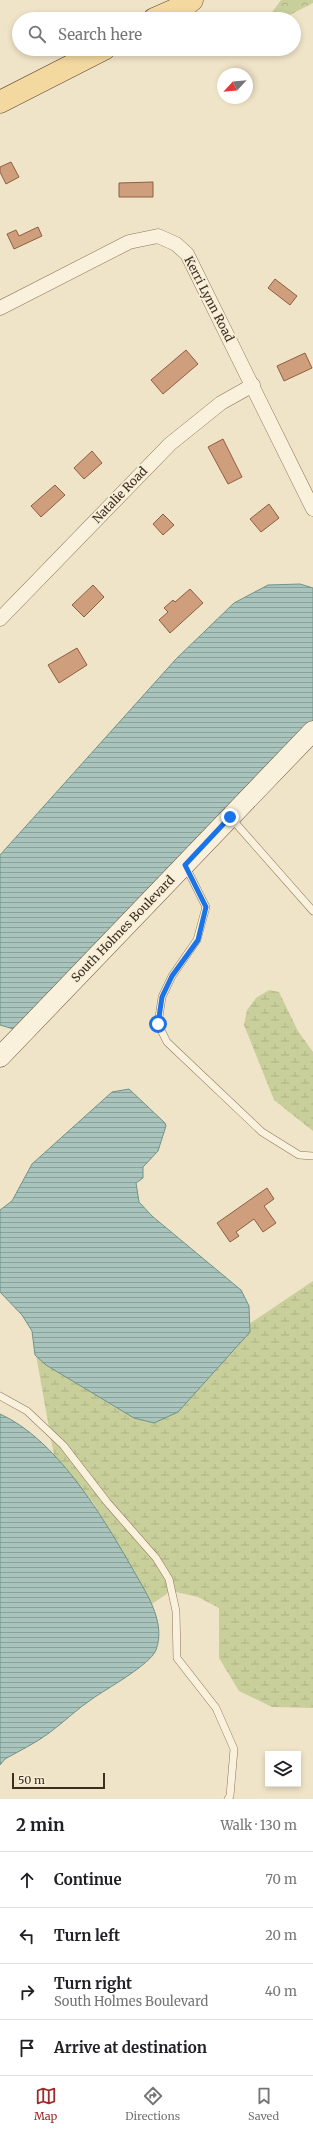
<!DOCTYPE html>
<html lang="en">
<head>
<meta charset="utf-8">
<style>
  body { margin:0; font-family:Merriweather,serif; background:#f2f2f2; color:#202124 }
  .controls { position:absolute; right:12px; bottom:12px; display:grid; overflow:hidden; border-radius:0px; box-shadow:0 2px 6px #0003 }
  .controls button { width:36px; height:36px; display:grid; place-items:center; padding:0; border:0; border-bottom:1px solid #e0e0e0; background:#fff; color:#202124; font:20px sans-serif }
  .compass { position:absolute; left:217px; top:68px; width:36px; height:36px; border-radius:50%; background:#fff; box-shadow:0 2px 6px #0003; rotate:244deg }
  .scale { position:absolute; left:12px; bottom:10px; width:93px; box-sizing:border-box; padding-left:4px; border:2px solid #3d2e20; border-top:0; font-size:11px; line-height:14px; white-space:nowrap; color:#3d2e20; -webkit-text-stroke:3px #f7eed8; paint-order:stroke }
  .stop { position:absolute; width:12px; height:12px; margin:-9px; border:3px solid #1a73e8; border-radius:50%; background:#fff }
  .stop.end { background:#1a73e8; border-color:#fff; box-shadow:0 1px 4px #0008 }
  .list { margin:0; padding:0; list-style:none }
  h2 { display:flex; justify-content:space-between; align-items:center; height:52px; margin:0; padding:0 16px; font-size:17px }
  h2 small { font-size:13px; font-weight:400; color:#757577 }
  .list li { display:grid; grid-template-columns:26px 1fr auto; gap:12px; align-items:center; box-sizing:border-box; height:56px; padding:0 16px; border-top:1px solid #e0e0e0 }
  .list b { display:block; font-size:15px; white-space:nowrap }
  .list p { margin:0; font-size:13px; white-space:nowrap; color:#757577 }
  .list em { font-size:13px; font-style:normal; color:#757577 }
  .icon { flex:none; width:22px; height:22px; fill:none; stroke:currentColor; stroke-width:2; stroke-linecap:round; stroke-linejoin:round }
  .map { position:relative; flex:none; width:313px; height:1799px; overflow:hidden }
  .search { position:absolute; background:#fff; box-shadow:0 2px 6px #0003; left:12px; right:12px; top:12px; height:44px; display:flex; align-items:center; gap:10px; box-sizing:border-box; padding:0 14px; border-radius:22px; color:#757577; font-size:15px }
  .sheet { height:276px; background:#fff }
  nav { display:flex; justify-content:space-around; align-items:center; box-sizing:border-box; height:56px; border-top:1px solid #e0e0e0; background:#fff; font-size:11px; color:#757577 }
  nav a { display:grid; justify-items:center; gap:2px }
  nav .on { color:#9e2a2b }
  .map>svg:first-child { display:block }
  .forest { fill:url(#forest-crowns) }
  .wetland { fill:url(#wetland-marsh) }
  .water { fill:url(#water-rules); stroke:#6f938a }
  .building { fill:#cf9f7d; stroke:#8d5f41 }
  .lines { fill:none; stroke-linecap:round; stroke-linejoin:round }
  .service-casing { stroke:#8d765c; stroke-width:8 }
  .minor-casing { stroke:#8d765c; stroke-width:15 }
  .secondary-casing { stroke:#6f573f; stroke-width:21 }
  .primary-casing { stroke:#5b4430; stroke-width:23 }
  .service { stroke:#faf1dc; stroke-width:7 }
  .minor { stroke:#faf1dc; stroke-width:14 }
  .secondary { stroke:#faf1dc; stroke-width:20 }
  .primary { stroke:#f3d9a0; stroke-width:22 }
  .route { stroke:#1a73e8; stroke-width:5 }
  .labels { text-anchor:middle; stroke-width:3.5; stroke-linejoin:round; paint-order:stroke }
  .street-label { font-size:12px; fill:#3d2e20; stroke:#f7eed8 }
</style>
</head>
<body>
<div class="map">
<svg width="313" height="1799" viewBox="0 0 313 1799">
  <defs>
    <pattern id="forest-crowns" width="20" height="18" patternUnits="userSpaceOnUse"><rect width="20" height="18" fill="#c9cf9b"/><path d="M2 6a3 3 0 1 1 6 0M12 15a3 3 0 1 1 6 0" fill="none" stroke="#aeb285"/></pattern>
    <pattern id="wetland-marsh" width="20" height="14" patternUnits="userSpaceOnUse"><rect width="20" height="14" fill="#c9cf9b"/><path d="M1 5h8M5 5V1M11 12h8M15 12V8" fill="none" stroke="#aeb285"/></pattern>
    <pattern id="water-rules" width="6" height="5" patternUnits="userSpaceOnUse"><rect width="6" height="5" fill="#a9c4bc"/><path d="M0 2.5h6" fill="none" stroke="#8ba098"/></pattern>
  </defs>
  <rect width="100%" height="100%" fill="#f0e4c8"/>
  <!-- forest -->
  <path class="forest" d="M 281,0 L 313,0 L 313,3 L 282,19 L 267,19 Z"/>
  <!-- wetland -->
  <g class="wetland">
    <path d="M 269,990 L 279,992 L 298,1031 L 313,1052 L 313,1131 L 274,1100 L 244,1025 L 247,1010 L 256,998 Z"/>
    <path d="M 313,1281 L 313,1708 L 272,1707 L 239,1691 L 219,1658 L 219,1608 L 198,1597 L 171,1591 L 152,1604 L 94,1504 L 54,1456 L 36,1355 L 46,1365 L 134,1418 L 154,1423 L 178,1411 L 250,1332 L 249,1324 Z"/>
  </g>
  <!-- water -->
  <g class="water">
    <path d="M 300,584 L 313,588 L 313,722 L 17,1030 L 0,1025 L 0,855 L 176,659 L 234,603 L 268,585 Z"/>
    <path d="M 129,1089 L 165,1123 L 166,1126 L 158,1151 L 143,1167 L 143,1178 L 136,1183 L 139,1202 L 152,1216 L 241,1290 L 249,1306 L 250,1332 L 178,1412 L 154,1423 L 134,1418 L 46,1365 L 35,1355 L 32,1331 L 22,1315 L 0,1292 L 0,1210 L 12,1201 L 32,1164 L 112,1092 Z"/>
    <path d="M 0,1414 C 56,1439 101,1514 131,1566 C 144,1590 167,1621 156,1650 C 150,1665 106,1689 92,1699 C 77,1709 64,1722 49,1733 C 36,1743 19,1751 5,1759 L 0,1765 Z"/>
  </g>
  <!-- building -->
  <g class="building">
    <path d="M 11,162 L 19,177 L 6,184 L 0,172 L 0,167 Z"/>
    <path d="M 153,182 L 153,197 L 119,197 L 119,183 Z"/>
    <path d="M 38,227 L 42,236 L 14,249 L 7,234 L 16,230 L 19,236 Z"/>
    <path d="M 275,279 L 297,296 L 290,305 L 268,288 Z"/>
    <path d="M 186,350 L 198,364 L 163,394 L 151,380 Z"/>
    <path d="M 305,353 L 312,368 L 284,381 L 277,366 Z"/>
    <path d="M 223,439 L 242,477 L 228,484 L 208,447 Z"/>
    <path d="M 92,451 L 102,463 L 84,479 L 74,468 Z"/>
    <path d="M 55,485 L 65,495 L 41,517 L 31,506 Z"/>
    <path d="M 269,504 L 279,518 L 261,532 L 250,519 Z"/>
    <path d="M 163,514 L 174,525 L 163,535 L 153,524 Z"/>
    <path d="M 93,585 L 104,597 L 84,617 L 72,605 Z"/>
    <path d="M 190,589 L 203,603 L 170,633 L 159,620 L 168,612 L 164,608 L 173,600 L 175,602 Z"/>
    <path d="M 77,648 L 87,665 L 59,683 L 48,665 Z"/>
    <path d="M 267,1188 L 274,1199 L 264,1206 L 276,1223 L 263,1232 L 254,1219 L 236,1232 L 239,1236 L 230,1242 L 217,1223 Z"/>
  </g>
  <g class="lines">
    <!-- service casing -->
    <g class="service-casing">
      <g id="service">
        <path d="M 231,818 L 313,911"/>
        <path d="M 186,867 L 206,907 L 197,940 L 172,976 L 162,997 L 158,1024 L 167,1042 L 262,1132 L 299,1155 L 313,1156"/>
        <path d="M 0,1396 L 27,1411 L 63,1445 L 107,1502 L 156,1558 L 169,1579 L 176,1611 L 177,1658 L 216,1708 L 234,1749 L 230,1796 L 228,1799"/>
      </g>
    </g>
    <!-- minor casing -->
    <g class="minor-casing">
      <g id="minor">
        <path d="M 0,308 L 129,242 L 158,236 L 176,244 L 187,254 L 313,509"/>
        <path d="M 0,619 L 170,444 L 221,403 L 253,385"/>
      </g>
    </g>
    <!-- secondary casing -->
    <g class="secondary-casing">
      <path id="secondary" d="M 0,1057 L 313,731"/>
    </g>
    <!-- primary casing -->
    <g class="primary-casing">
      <g id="primary">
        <path d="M 154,19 L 186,5 L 192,0"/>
        <path d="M 0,102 L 104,49"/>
      </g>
    </g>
    <!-- service -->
    <use href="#service" class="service"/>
    <!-- minor -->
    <use href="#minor" class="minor"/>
    <!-- secondary -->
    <use href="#secondary" class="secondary"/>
    <!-- primary -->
    <use href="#primary" class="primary"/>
  </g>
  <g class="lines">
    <!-- route -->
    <path class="route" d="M 158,1024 L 162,997 L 172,976 L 198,940 L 206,907 L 185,865 L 230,817"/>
  </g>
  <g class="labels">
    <!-- street labels -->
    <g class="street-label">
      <text transform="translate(209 299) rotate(63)" y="4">Kerri Lynn Road</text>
      <text transform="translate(120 495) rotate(-46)" y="4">Natalie Road</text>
      <text transform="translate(123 929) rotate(-46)" y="4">South Holmes Boulevard</text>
    </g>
  </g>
</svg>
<div class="controls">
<button><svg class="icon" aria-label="layers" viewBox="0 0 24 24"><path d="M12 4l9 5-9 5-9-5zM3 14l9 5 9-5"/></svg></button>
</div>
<svg class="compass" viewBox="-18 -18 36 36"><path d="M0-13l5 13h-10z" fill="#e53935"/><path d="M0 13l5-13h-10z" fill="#757577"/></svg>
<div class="scale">50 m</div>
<div class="stop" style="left:158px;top:1024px"></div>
<div class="stop end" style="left:230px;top:817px"></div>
<div class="search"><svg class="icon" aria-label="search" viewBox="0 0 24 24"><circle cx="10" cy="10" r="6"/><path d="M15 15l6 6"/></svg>Search here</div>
</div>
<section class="sheet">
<h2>2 min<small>Walk · 130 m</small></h2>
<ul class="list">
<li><svg class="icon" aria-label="ahead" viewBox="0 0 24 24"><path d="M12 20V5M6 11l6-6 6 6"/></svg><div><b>Continue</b></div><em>70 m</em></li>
<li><svg class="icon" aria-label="left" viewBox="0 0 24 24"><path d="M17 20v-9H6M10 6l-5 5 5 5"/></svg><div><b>Turn left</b></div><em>20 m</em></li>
<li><svg class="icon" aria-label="right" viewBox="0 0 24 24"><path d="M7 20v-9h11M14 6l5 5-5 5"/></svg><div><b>Turn right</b><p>South Holmes Boulevard</p></div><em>40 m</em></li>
<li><svg class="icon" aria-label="arrive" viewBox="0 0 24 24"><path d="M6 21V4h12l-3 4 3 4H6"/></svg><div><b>Arrive at destination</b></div></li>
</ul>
</section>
<nav>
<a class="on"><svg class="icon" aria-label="map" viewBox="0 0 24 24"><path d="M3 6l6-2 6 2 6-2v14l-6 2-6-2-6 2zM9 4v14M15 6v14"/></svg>Map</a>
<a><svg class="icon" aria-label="directions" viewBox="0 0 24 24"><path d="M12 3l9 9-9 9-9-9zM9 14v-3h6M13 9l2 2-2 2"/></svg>Directions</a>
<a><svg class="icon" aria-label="saved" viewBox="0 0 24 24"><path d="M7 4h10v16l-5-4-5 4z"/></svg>Saved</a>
</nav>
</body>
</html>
